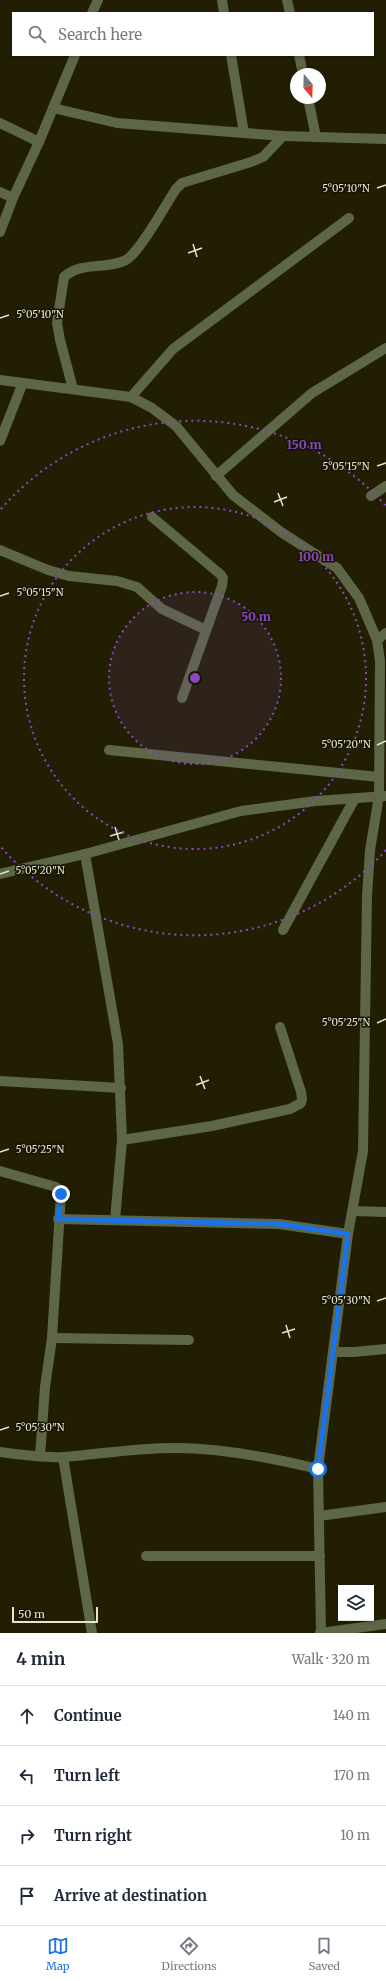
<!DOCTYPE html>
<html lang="en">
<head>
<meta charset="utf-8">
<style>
  body { margin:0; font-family:Merriweather,serif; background:#f6f6f7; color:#1f2937 }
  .controls { position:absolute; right:12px; bottom:12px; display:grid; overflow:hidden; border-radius:0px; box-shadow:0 1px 3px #0004 }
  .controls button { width:36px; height:36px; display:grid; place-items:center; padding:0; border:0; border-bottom:1px solid #e0e1e3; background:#fff; color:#1f2937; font:20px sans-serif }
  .compass { position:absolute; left:290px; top:68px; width:36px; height:36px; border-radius:50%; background:#fff; box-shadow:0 1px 3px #0004; rotate:161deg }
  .scale { position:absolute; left:12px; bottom:10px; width:86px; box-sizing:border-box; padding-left:4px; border:2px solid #e5e4d4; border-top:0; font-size:11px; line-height:14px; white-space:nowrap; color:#e5e4d4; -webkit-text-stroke:3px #181400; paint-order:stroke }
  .stop { position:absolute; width:12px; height:12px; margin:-9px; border:3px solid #1a73e8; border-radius:50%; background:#fff }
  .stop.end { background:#1a73e8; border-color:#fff; box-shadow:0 1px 4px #0008 }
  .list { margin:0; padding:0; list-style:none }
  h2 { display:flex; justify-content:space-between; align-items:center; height:52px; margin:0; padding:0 16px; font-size:17px }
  h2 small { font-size:13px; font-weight:400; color:#747a83 }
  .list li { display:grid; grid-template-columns:26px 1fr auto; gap:12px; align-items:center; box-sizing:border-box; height:60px; padding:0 16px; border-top:1px solid #e0e1e3 }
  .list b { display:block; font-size:15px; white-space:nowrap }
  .list em { font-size:13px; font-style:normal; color:#747a83 }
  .icon { flex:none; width:22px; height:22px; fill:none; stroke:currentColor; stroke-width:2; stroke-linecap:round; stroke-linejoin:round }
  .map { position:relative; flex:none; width:386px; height:1633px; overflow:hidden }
  .search { position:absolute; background:#fff; box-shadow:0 1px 3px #0004; left:12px; right:12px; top:12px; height:44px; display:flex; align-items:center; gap:10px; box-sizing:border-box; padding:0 14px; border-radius:0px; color:#747a83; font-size:15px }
  .sheet { height:292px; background:#fff }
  nav { display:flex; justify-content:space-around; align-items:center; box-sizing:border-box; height:56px; border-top:1px solid #e0e1e3; background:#fff; font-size:11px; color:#747a83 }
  nav a { display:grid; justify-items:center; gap:2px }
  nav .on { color:#1a73e8 }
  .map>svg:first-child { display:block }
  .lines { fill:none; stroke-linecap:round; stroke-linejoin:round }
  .minor { stroke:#5d6646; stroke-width:10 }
  .route { stroke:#1a73e8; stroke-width:5 }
  .ticks { fill:none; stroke:#e5e4d4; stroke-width:1.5 }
  .ring { fill:none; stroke:#8b48c2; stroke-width:2; stroke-dasharray:2 4 }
  .ticks-label { font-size:10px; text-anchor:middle; fill:#e5e4d4; stroke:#181400; stroke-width:3; stroke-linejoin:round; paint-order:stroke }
  .centre { fill:#8b48c2; stroke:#181400; stroke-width:2 }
  .ring-label { font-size:12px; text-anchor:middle; font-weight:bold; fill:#8b48c2; stroke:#181400; stroke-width:3; stroke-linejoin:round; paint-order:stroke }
</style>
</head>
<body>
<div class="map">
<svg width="386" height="1633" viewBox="0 0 386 1633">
  <rect width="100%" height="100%" fill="#211e04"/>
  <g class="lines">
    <!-- minor -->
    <g class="minor">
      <path d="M 222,0 L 224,13"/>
      <path d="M 287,0 L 290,13"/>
      <path d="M 92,13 L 98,0"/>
      <path d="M 231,55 L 244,133"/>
      <path d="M 299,55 L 303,74"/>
      <path d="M 308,98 L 316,137"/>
      <path d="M 53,108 L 117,123 L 283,136 L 386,139"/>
      <path d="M 0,123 L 39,142"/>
      <path d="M 0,192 L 13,198"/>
      <path d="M 0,232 L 13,198 L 39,142 L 75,55"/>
      <path d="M 0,380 L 131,397 L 152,408 L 176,426 L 233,495 L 281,532 L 337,568 L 359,598 L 377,640 L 380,661 L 379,796 L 370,850 L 367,896 L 363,1151 L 348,1234 L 318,1469 L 321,1633"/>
      <path d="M 73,389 L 60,340 L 57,323 L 64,277 C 81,261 107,270 126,260 C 140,252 166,204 176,189 L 182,183 L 251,162 L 263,157 L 283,136"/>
      <path d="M 131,397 L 173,349 L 349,218"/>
      <path d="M 0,441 L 22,385"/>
      <path d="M 216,476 L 312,393 L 386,348"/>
      <path d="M 371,496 L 386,486"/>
      <path d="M 152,517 L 220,574 L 223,578 L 222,586 L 182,698"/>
      <path d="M 0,550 L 48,570 L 69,576 L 117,581 L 137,587 L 162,609 L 206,630"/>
      <path d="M 377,640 L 386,633"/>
      <path d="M 109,750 L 379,777"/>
      <path d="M 85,854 L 118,1044 L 122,1140 L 115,1220"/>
      <path d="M 0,874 L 85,854 L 241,811 L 316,801 L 386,796"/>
      <path d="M 283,930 L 355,798"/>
      <path d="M 0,1081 L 121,1088"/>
      <path d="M 122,1140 L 212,1126 L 290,1109 L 301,1103 L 302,1099 L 301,1092 L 280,1027"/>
      <path d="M 0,1171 L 56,1187 L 61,1194 L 52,1338 L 45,1387 L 40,1456"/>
      <path d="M 353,1211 L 386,1212"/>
      <path d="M 58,1219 L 279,1224 L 348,1234"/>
      <path d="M 52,1338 L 189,1340"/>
      <path d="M 333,1352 L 354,1352 L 386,1349"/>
      <path d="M 0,1452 C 21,1455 42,1458 64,1457 C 103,1454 140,1447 180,1448 C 227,1449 273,1458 318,1469"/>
      <path d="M 63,1457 L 92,1633"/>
      <path d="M 319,1516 L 386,1507"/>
      <path d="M 146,1556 L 320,1556"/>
      <path d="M 320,1633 L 386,1624"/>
    </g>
  </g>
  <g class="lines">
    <!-- route -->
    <path class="route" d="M 61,1194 L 58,1219 L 279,1224 L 348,1234 L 318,1469"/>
  </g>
  <!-- ticks -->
  <path class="ticks" d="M 377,188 L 386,185M 193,244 L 197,257M 188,253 L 202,248M 0,318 L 9,315M 377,466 L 386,463M 278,493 L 283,506M 274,502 L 287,497M 0,596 L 9,593M 377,745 L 386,741M 115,827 L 119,840M 110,836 L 124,832M 0,874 L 9,871M 377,1023 L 386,1019M 200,1076 L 205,1089M 196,1085 L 209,1080M 0,1152 L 9,1149M 377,1301 L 386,1298M 286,1325 L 290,1338M 282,1333 L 295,1329M 0,1430 L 9,1427"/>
  <!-- distance rings -->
  <circle cx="195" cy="678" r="86" fill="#8b48c2" fill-opacity=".12"/>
  <g class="ring">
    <circle cx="195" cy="678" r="86"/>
    <circle cx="195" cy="678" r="171"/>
    <path d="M386 850A257 257 0 0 1 1 847M1 509A257 257 0 0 1 386 506"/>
  </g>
  <g class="ticks-label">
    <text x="346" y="192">5°05'10"N</text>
    <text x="40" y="318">5°05'10"N</text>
    <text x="346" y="470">5°05'15"N</text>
    <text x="40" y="596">5°05'15"N</text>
    <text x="346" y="748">5°05'20"N</text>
    <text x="40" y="874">5°05'20"N</text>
    <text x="346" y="1026">5°05'25"N</text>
    <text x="40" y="1153">5°05'25"N</text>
    <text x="346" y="1304">5°05'30"N</text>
    <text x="40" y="1431">5°05'30"N</text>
  </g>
  <circle cx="195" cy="678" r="6" class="centre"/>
  <g class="ring-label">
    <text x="304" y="449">150 m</text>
    <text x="316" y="561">100 m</text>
    <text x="256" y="621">50 m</text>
  </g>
</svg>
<div class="controls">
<button><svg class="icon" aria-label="layers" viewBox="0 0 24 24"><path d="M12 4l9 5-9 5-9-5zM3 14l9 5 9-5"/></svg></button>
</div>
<svg class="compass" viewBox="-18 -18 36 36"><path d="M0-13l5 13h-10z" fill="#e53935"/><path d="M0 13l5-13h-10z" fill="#747a83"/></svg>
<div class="scale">50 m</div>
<div class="stop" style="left:318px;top:1469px"></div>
<div class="stop end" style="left:61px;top:1194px"></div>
<div class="search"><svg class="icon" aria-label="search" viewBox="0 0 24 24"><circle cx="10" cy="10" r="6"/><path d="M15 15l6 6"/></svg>Search here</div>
</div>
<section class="sheet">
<h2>4 min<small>Walk · 320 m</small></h2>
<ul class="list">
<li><svg class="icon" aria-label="ahead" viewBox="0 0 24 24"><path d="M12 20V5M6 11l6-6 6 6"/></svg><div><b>Continue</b></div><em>140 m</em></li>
<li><svg class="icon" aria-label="left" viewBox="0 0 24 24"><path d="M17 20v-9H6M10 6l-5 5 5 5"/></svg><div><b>Turn left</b></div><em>170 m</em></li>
<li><svg class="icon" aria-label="right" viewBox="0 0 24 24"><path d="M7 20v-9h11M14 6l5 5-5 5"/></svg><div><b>Turn right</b></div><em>10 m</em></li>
<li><svg class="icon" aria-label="arrive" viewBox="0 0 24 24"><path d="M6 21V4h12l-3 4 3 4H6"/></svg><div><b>Arrive at destination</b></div></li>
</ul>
</section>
<nav>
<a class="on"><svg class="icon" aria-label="map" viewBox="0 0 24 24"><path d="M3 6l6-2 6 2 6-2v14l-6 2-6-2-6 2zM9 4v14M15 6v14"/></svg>Map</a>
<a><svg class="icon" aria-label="directions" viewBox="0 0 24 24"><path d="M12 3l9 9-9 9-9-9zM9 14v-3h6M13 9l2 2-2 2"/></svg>Directions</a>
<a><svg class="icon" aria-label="saved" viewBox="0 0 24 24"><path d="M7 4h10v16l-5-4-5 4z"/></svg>Saved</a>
</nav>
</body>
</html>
